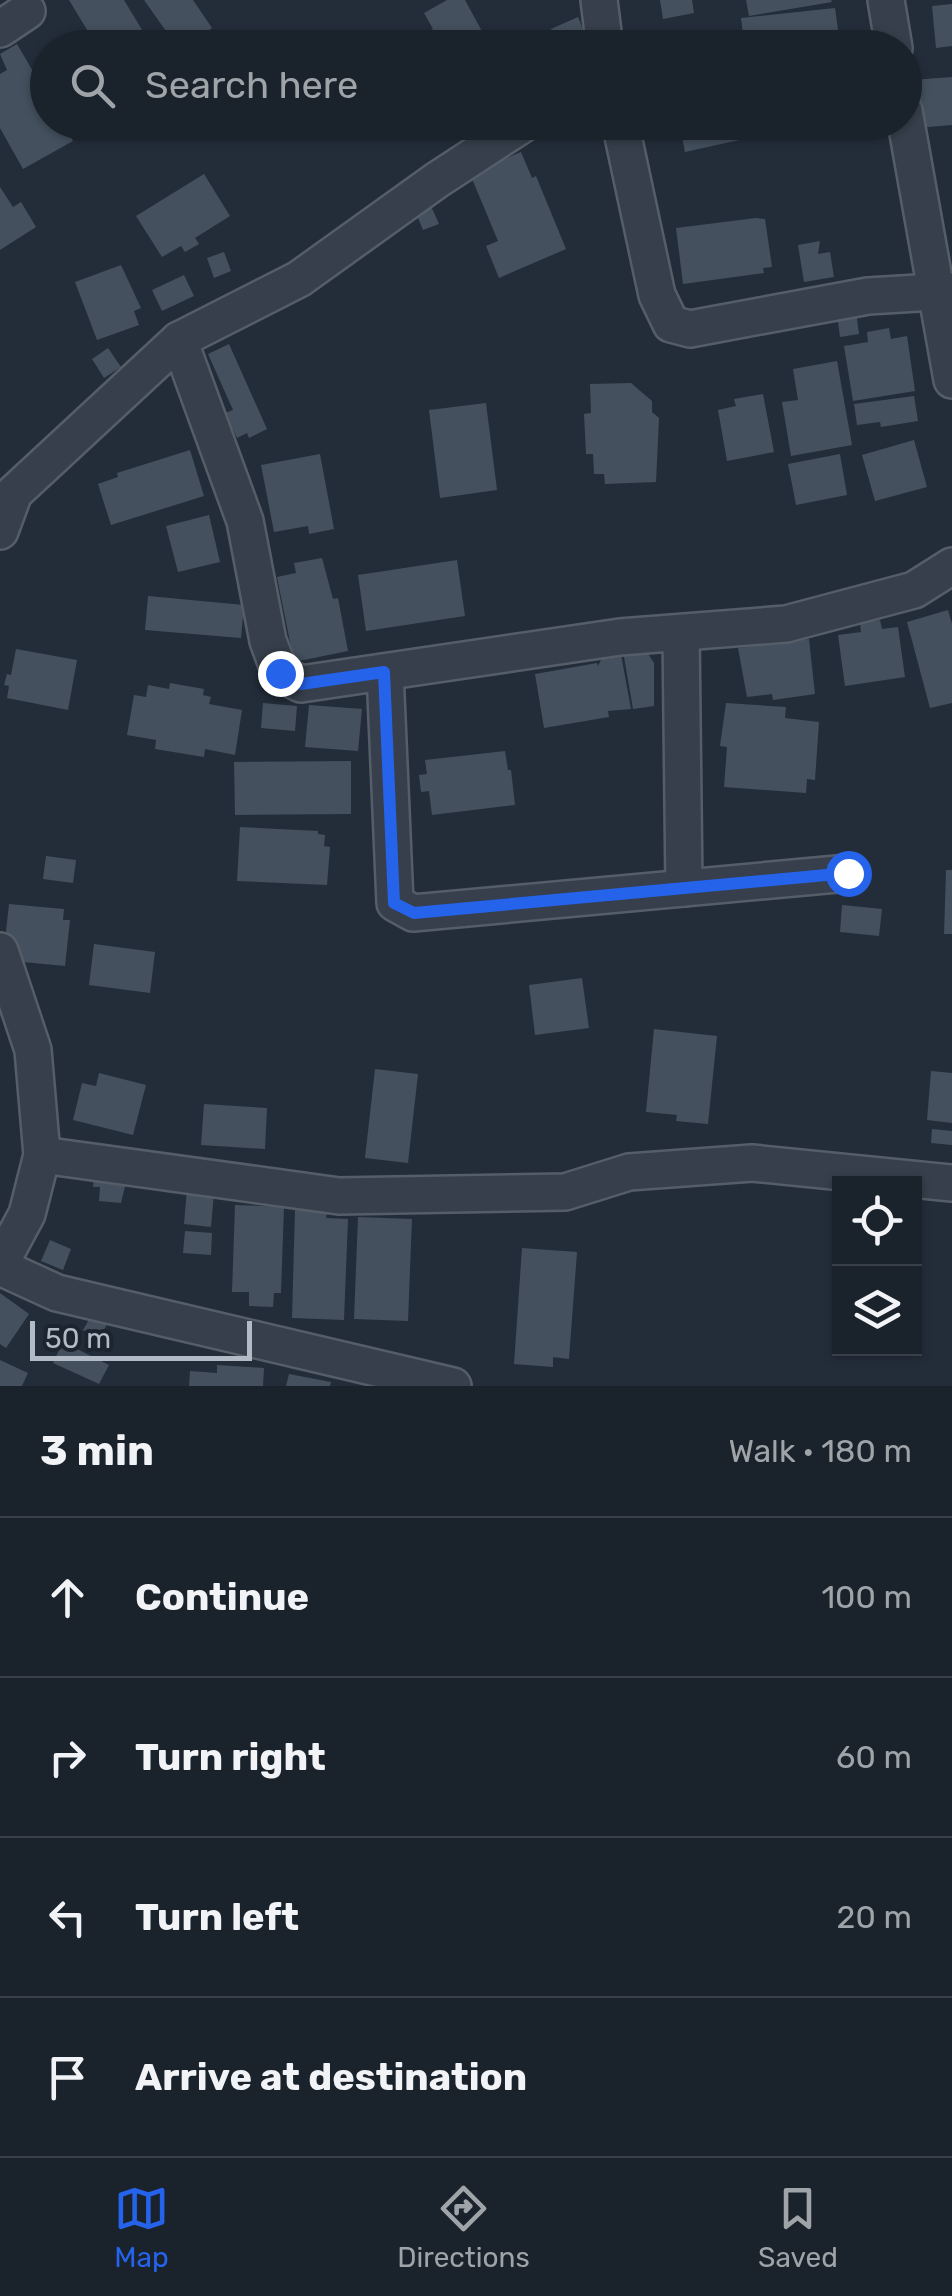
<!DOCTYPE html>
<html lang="en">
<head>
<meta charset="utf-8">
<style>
  body { margin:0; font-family:Rubik,sans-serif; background:#232a34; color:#f1f3f6 }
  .controls { position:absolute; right:30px; bottom:30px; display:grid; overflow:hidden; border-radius:0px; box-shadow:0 2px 8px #0004 }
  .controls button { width:90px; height:90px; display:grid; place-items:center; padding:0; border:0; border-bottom:2px solid #383f48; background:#1a222c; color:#f1f3f6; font:50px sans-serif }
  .scale { position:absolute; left:30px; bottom:25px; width:222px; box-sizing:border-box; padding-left:10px; border:5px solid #b2bac6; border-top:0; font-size:28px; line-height:35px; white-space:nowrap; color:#b2bac6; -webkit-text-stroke:8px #1c242f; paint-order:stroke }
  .stop { position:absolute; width:30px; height:30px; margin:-22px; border:8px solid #2563eb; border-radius:50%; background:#fff }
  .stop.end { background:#2563eb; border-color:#fff; box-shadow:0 2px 10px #0008 }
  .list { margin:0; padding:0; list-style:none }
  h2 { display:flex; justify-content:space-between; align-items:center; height:130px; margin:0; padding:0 40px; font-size:42px }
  h2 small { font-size:32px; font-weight:400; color:#9fa4a9 }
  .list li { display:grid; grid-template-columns:65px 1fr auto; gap:30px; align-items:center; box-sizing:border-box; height:160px; padding:0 40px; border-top:2px solid #383f48 }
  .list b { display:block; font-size:38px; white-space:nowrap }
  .list em { font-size:32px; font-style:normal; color:#9fa4a9 }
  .icon { flex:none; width:55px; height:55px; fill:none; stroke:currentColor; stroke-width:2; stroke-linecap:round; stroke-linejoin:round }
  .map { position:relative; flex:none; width:952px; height:1386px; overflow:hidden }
  .search { position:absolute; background:#1a222c; box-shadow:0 2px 8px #0004; left:30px; right:30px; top:30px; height:110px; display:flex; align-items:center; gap:25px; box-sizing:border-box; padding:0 35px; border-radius:55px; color:#9fa4a9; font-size:38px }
  .sheet { height:770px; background:#1a222c }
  nav { display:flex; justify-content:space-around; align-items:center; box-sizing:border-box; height:140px; border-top:2px solid #383f48; background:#1a222c; font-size:28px; color:#9fa4a9 }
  nav a { display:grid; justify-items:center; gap:5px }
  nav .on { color:#2563eb }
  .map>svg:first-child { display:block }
  .building { fill:#44505e }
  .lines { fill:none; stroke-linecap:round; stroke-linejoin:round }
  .minor-casing { stroke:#555d68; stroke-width:40 }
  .minor { stroke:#363f4b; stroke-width:35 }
  .route { stroke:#2563eb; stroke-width:12 }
</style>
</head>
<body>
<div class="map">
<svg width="952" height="1386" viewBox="0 0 952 1386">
  <rect width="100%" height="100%" fill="#232d3a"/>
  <!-- building -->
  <g class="building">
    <path d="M 69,0 L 124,0 L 153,48 L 98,48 Z"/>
    <path d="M 144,0 L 193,0 L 212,28 L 185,48 L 178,48 Z"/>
    <path d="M 447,0 L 465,0 L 491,48 L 429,48 L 422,35 L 433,29 L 424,13 Z"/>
    <path d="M 660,0 L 692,0 L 694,13 L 663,19 Z"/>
    <path d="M 746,0 L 831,0 L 832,2 L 749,16 Z"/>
    <path d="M 952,4 L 952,46 L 936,48 L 932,6 Z"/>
    <path d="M 835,8 L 840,44 L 745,48 L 741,18 Z"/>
    <path d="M 578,17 L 588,42 L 575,48 L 558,48 L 551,29 Z"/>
    <path d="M 721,34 L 724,48 L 667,48 L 666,46 Z"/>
    <path d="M 17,44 L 48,97 L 48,122 L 63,122 L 73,141 L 23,169 L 0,128 L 0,74 L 7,70 L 0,54 Z"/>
    <path d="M 952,77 L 952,125 L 917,128 L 912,80 Z"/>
    <path d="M 679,122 L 741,122 L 744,139 L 685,152 Z"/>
    <path d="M 521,152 L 532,178 L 536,176 L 566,249 L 499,278 L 486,246 L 498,241 L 470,174 Z"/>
    <path d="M 204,174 L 230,216 L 195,238 L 199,244 L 185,252 L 181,246 L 162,257 L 136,216 Z"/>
    <path d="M 0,187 L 13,207 L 21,202 L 36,227 L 0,250 Z"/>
    <path d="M 427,197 L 439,224 L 423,230 L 412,203 Z"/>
    <path d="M 756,218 L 765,219 L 772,267 L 763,268 L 764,273 L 683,284 L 676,228 Z"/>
    <path d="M 820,241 L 818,254 L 830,252 L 834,277 L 804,282 L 798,245 Z"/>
    <path d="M 224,252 L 231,271 L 214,278 L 207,258 Z"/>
    <path d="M 121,265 L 141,308 L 134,311 L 139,325 L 97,340 L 75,282 Z"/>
    <path d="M 184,275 L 194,296 L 162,311 L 152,290 Z"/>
    <path d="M 856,311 L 859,334 L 840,337 L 837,314 Z"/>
    <path d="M 889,328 L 891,339 L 907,336 L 915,391 L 853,401 L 844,346 L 868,342 L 867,332 Z"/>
    <path d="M 229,344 L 267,429 L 249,438 L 247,433 L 237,438 L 225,413 L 233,410 L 208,354 Z"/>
    <path d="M 108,348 L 121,367 L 104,378 L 92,359 Z"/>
    <path d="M 837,361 L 852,445 L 791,456 L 782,402 L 798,400 L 793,369 Z"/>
    <path d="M 631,383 L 652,401 L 652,412 L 659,418 L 656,482 L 605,484 L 604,474 L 594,474 L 593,454 L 586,454 L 584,414 L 591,413 L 590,384 Z"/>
    <path d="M 763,394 L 774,452 L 727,461 L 718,410 L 736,406 L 734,399 Z"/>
    <path d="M 914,396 L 918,421 L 881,427 L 880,422 L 857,425 L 854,404 Z"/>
    <path d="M 486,403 L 497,490 L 440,498 L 429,410 Z"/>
    <path d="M 914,440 L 927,487 L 875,501 L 862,455 Z"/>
    <path d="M 190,450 L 204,496 L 111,525 L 98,484 L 118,477 L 117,473 Z"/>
    <path d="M 320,454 L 334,529 L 309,534 L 308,526 L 274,532 L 261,465 Z"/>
    <path d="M 840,454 L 847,495 L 796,505 L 788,464 Z"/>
    <path d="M 209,515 L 220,562 L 178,572 L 166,526 Z"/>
    <path d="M 322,558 L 333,599 L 338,598 L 348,651 L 294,662 L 277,577 L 296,573 L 294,563 Z"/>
    <path d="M 457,560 L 465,616 L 366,631 L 358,575 Z"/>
    <path d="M 148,596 L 244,605 L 241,638 L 145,630 Z"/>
    <path d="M 948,610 L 952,624 L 952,703 L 930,708 L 907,622 Z"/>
    <path d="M 880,620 L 882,629 L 898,627 L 905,677 L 845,686 L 838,635 L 861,632 L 860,623 Z"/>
    <path d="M 809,639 L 815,694 L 773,700 L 772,694 L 747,697 L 738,648 Z"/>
    <path d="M 643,646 L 654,663 L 654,706 L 633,709 L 623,651 Z"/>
    <path d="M 16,649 L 77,660 L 68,710 L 7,698 L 9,686 L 4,685 L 7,674 L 11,675 Z"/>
    <path d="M 620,649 L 631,709 L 608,711 L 609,717 L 544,728 L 535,674 L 597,663 L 598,666 L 604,654 Z"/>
    <path d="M 170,683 L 204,689 L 203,695 L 211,697 L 209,704 L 242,710 L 235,755 L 205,749 L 204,757 L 155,749 L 156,740 L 127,735 L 134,695 L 146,697 L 148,685 L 169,689 Z"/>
    <path d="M 263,703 L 297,706 L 295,731 L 261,728 Z"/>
    <path d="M 726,703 L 786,707 L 785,718 L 819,722 L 815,780 L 807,779 L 806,793 L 724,787 L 727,747 L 720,746 Z"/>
    <path d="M 309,705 L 362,709 L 358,751 L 305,747 Z"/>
    <path d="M 505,751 L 508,770 L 511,770 L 515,805 L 432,815 L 429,791 L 421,792 L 419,775 L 427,774 L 425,760 Z"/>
    <path d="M 351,761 L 351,814 L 235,815 L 234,762 Z"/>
    <path d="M 240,827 L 318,831 L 318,834 L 325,835 L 324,846 L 330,847 L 327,885 L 237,881 Z"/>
    <path d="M 46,856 L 76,860 L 73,883 L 43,879 Z"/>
    <path d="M 946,870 L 952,870 L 952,934 L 944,934 Z"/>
    <path d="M 9,904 L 64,909 L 63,920 L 70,920 L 65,966 L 13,961 L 15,942 L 5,940 Z"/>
    <path d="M 842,905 L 882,909 L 879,936 L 840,932 Z"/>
    <path d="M 94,944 L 155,952 L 150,993 L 89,985 Z"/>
    <path d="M 582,978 L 589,1028 L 535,1035 L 529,985 Z"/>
    <path d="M 654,1029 L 717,1036 L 708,1124 L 676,1121 L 677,1115 L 646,1112 Z"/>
    <path d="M 375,1069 L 418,1074 L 408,1163 L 365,1158 Z"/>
    <path d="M 931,1071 L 952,1073 L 952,1123 L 927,1120 Z"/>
    <path d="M 99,1073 L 146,1085 L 133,1135 L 73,1120 L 82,1083 L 96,1086 Z"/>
    <path d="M 204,1104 L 267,1108 L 265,1149 L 201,1145 Z"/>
    <path d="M 932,1129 L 952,1131 L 952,1145 L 931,1143 Z"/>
    <path d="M 94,1175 L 127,1178 L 121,1203 L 99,1201 L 100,1187 L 93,1187 Z"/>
    <path d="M 187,1189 L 214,1192 L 211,1227 L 184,1224 Z"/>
    <path d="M 235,1205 L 284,1207 L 281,1293 L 274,1293 L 273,1307 L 249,1306 L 249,1292 L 232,1292 Z"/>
    <path d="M 295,1210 L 327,1212 L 326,1218 L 348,1219 L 344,1320 L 292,1318 Z"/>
    <path d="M 358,1217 L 412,1219 L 408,1321 L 354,1319 Z"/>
    <path d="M 185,1231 L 212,1233 L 211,1255 L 183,1253 Z"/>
    <path d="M 50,1240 L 71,1249 L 63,1270 L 41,1261 Z"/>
    <path d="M 522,1248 L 577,1252 L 569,1359 L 553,1357 L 553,1367 L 514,1364 Z"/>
    <path d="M 0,1293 L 29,1314 L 6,1348 L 0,1344 Z"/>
    <path d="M 94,1311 L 110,1320 L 98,1339 L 83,1330 Z"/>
    <path d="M 63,1342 L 109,1365 L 99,1384 L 53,1363 Z"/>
    <path d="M 0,1360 L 28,1373 L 22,1386 L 0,1386 Z"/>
    <path d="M 217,1365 L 264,1368 L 263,1386 L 189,1386 L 190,1371 L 217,1373 Z"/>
    <path d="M 289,1374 L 331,1382 L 330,1386 L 286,1386 Z"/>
  </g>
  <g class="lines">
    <!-- minor casing -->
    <g class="minor-casing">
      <g id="minor">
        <path d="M 599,0 L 605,48"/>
        <path d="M 886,0 L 894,48"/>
        <path d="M 0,29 L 27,11"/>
        <path d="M 904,111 L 952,380"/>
        <path d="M 620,122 L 657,295 L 671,324 L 690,329 L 868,296 L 952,291"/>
        <path d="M 179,340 L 245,521 L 268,641 L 280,673 L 301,684 L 620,637 L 786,624 L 914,590 L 952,566"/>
        <path d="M 0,531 L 14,493 L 179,340 L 299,279 L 437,180 L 526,122"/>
        <path d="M 681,634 L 684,888"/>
        <path d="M 385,672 L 395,903 L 413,913 L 848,873"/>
        <path d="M 0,951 L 33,1050 L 42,1155 L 27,1214 L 0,1264"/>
        <path d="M 42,1155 L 339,1196 L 565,1192 L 629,1172 L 752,1163 L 952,1183"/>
        <path d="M 0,1267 L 57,1293 L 453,1386"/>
      </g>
    </g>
    <!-- minor -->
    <use href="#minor" class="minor"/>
  </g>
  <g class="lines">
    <!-- route -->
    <path class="route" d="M 280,673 L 301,684 L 384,672 L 394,903 L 414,913 L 848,873"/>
  </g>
</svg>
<div class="controls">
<button><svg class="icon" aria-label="locate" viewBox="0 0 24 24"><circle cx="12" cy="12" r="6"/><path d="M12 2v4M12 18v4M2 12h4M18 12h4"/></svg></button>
<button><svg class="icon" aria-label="layers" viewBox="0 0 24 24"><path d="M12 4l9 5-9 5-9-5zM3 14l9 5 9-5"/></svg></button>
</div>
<div class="scale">50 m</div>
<div class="stop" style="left:848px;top:873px"></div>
<div class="stop end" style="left:280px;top:673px"></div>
<div class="search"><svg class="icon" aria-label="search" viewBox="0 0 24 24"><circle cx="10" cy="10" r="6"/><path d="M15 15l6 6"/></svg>Search here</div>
</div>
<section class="sheet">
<h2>3 min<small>Walk · 180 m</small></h2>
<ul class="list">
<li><svg class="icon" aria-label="ahead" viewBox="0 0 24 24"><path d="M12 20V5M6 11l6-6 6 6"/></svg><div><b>Continue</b></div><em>100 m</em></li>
<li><svg class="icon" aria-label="right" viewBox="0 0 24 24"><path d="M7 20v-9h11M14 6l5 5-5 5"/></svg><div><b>Turn right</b></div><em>60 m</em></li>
<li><svg class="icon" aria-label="left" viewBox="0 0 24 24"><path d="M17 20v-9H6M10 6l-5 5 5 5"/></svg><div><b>Turn left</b></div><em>20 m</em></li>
<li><svg class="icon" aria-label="arrive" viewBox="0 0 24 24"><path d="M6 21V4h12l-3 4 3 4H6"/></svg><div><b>Arrive at destination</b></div></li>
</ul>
</section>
<nav>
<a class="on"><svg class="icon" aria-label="map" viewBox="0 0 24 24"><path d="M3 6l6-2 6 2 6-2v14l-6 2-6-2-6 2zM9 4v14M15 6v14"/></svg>Map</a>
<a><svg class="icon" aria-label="directions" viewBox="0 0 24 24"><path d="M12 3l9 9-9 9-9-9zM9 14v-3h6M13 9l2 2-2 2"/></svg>Directions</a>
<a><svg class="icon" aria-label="saved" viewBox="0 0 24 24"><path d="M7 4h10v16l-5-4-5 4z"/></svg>Saved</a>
</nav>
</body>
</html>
